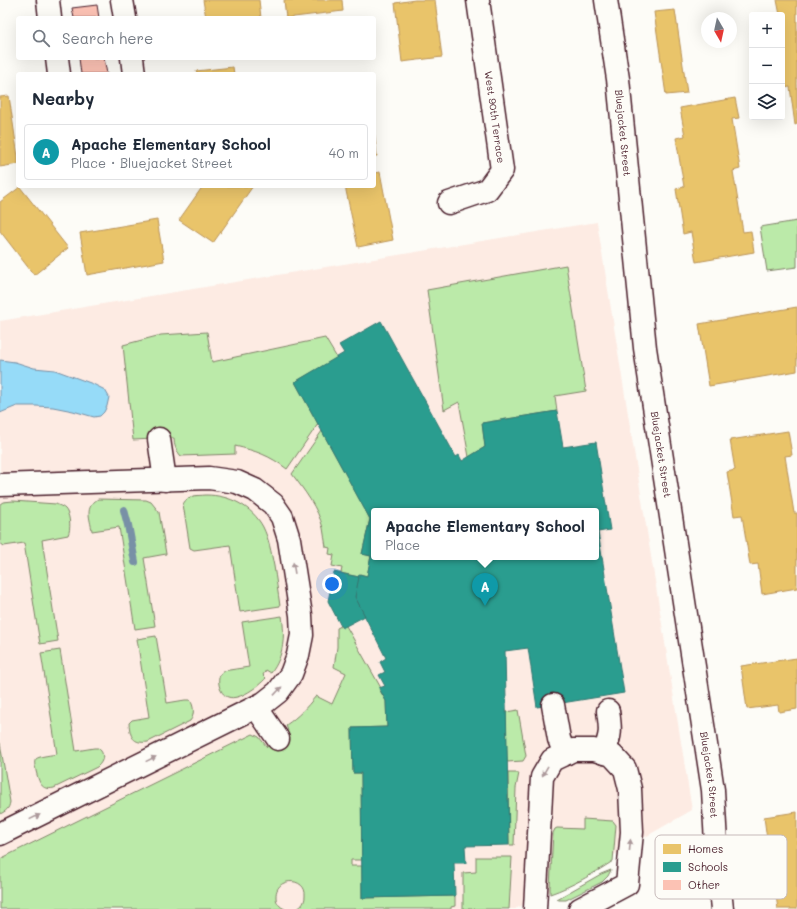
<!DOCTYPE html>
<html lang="en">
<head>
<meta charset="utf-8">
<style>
  body { margin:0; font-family:Mali,sans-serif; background:#f2f2f3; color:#1f2937 }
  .controls { position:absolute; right:12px; top:12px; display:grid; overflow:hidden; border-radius:4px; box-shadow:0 4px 16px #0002 }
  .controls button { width:36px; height:36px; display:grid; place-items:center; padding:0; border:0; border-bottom:1px solid #e0e1e3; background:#fff; color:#1f2937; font:20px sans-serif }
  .compass { position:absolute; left:701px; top:12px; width:36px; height:36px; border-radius:50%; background:#fff; box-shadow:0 4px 16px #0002; rotate:171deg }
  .you { position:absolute; left:332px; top:584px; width:14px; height:14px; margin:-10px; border:3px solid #fff; border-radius:50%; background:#1a73e8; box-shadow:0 0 0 6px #1a73e833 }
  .badge { display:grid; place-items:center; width:26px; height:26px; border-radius:50%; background:#1f6fb2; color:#fff; font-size:13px; font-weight:700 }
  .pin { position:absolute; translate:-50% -33px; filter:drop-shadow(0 1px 2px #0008) }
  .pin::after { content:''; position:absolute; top:21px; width:14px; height:12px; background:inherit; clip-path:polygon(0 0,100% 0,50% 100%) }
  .popup { position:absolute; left:371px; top:508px; width:228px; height:52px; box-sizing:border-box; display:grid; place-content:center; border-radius:4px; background:#fff; filter:drop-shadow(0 1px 3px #0005); font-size:13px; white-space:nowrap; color:#747a83 }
  .popup b { font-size:15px; color:#1f2937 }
  .popup::after { content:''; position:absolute; left:50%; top:100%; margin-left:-8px; border:8px solid transparent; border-top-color:#fff }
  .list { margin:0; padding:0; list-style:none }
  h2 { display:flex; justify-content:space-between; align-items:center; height:52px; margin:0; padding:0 16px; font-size:17px }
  h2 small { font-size:13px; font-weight:400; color:#747a83 }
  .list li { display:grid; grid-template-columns:26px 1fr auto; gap:12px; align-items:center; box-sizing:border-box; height:56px; margin:0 8px 8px; padding:0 8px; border:1px solid #e0e1e3; border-radius:4px }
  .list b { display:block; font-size:15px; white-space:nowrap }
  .list p { margin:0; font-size:13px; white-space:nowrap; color:#747a83 }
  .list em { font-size:13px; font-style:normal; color:#747a83 }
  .icon { flex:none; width:22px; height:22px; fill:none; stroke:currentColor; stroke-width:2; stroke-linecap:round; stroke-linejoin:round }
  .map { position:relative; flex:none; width:797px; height:909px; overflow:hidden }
  .search { position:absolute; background:#fff; box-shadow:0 4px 16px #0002; left:16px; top:16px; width:360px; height:44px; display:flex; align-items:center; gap:10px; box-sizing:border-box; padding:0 14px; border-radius:4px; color:#747a83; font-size:15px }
  .panel { position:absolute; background:#fff; box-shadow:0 4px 16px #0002; left:16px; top:72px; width:360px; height:116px; border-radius:4px }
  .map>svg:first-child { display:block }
  .built { fill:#fdebe3; fill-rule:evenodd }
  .green { fill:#bbeaa9; stroke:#82846a }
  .water { fill:#96dbf8; stroke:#7890a6 }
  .homes { fill:#e9c46a; stroke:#b99257 }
  .schools { fill:#2a9d8f; stroke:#347771; fill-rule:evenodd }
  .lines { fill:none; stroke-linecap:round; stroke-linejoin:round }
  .stream { stroke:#7890a6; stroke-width:8 }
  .building { fill:#fcc2b4; stroke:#4a1f2b }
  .minor-casing { stroke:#4a1f2b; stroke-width:25 }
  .minor { stroke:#fdfcf7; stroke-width:22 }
  .oneway { fill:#ac999b }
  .labels { text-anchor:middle; stroke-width:4; stroke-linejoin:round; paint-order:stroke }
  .street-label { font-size:10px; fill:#4a1f2b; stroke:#fdfcf7 }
  .key { fill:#fdfcf7; stroke:#c7baba; stroke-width:1 }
  .key-label { font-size:11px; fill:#4a1f2b }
</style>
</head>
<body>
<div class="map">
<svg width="797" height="909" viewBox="0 0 797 909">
  <rect width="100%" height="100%" fill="#fdfcf7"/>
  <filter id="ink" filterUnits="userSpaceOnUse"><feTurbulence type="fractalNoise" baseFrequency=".025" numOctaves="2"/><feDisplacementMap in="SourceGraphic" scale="8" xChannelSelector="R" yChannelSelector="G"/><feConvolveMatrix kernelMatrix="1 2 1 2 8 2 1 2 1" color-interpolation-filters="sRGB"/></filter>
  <g filter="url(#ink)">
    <!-- built -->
    <path class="built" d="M 597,222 L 692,810 L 564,884 L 515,909 L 0,909 L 0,321 ZM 374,511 L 596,511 L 596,557 L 374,557 Z"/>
    <!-- green -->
    <g class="green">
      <path d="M 797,221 L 797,267 L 767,271 L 760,227 Z"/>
      <path d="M 566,265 L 586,391 L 555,396 L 557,411 L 482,423 L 485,447 L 469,457 L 459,402 L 444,410 L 427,290 Z"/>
      <path d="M 207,332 L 212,362 L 325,338 L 337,358 L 295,382 L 318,424 L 287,469 C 269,455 256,451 235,446 L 235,454 L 181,456 C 176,450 174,446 174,438 L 133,440 L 123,345 L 161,335 Z"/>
      <path d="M 322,431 L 370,519 L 362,554 L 371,556 L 367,576 L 360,574 L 359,577 L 341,573 L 342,568 L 332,566 L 334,555 L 329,554 L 330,548 L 326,547 C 325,541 324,534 323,528 C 318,508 304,490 292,474 Z"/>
      <path d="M 206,495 C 229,495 252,506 263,527 C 269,539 271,552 274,566 C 276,579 278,592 280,606 L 240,612 L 230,545 L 194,550 L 190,548 L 183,504 C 189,494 196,496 206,495 Z"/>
      <path d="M 98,499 L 146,500 L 151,502 L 159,512 L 166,554 L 144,558 L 155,626 L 135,629 L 119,527 L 92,531 C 90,517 84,508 98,499 Z"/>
      <path d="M 13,501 L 56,504 C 60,506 65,507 67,512 C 70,517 71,529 68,535 L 42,540 L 58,641 L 40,644 L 24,543 L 4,546 L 0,543 L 0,504 L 3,502 Z"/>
      <path d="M 282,616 C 285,636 284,656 271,673 L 266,670 L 263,675 L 266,678 C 259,686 239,701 228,697 C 219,694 215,677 223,671 L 249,667 L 242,622 Z"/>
      <path d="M 345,624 L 381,688 L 379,689 L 386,701 L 387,727 L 352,728 L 353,773 L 361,773 L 362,860 L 351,860 L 351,866 L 362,866 L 362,898 L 455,896 L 455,906 L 451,907 L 451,909 L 297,909 C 302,906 305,902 305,896 C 307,877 275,876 276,897 C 276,903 280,907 285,909 L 0,909 L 0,859 L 253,734 L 259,737 L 267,747 L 288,731 L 286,725 C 299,716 306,708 316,696 L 332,704 L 346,673 L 334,667 L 337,647 L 337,628 Z"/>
      <path d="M 156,636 L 167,703 L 185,700 L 190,700 C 194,706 195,715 190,721 L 148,742 C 133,744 130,737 129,723 L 132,720 L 149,717 L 137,639 Z"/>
      <path d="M 60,650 L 76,751 L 94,748 L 98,748 C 105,753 104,761 97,767 L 54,788 C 41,791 39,782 36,771 C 36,768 33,762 36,759 C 39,756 53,755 57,754 L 41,653 Z"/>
      <path d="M 518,710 L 526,756 L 523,761 L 507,762 L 506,712 Z"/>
      <path d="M 0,743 L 10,802 C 9,809 6,811 0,814 Z"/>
      <path d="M 519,773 L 516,788 L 514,845 L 509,845 L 508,773 Z"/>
      <path d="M 583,819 L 613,821 L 616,825 L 613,861 C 593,874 573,886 550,894 L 550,887 L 553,833 L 555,829 L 557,828 L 583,829 Z"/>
      <path d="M 476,857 L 512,857 L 509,909 L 463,909 L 463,873 L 476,872 Z"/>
      <path d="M 611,870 L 608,876 L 602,882 L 566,900 L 559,900 L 557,899 L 601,874 Z"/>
    </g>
    <!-- water -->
    <path class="water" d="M 0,360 L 15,362 L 34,368 L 55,370 L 93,384 L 105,390 L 109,397 L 107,406 L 104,412 L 100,416 L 94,417 L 73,411 L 53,407 L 36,406 L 17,406 L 0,413 Z"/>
    <!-- homes -->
    <g class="homes">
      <path d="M 203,0 L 259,0 L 261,18 L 206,18 Z"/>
      <path d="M 284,0 L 342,0 L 343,11 L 286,18 Z"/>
      <path d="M 415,0 L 435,0 L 442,57 L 402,62 L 395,3 Z"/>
      <path d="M 777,0 L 797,0 L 797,124 L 795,125 L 790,87 L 783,88 L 782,83 L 782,15 L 780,15 Z"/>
      <path d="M 675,10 L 687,93 L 666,95 L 654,12 Z"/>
      <path d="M 233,67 L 234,74 L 197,74 L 196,71 Z"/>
      <path d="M 9,96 L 18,157 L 18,164 L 0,167 L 0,97 Z"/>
      <path d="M 735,98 L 739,118 L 732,119 L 740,169 L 733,171 L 743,232 L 751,231 L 754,252 L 696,262 L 691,232 L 683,234 L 676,189 L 684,187 L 676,138 L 685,136 L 680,108 Z"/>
      <path d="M 374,130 L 377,156 L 374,156 Z"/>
      <path d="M 380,172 L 393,240 L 358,247 L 345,186 L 374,186 L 374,173 Z"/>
      <path d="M 203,186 L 253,186 L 213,243 L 179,220 Z"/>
      <path d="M 20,187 L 68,248 L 34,275 L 0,231 L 0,202 Z"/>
      <path d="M 157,220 L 164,261 L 87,275 L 80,233 Z"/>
      <path d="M 797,307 L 797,371 L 709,386 L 699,324 Z"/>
      <path d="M 788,431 L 792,455 L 785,456 L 794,513 L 797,513 L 797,588 L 762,594 L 758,564 L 750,565 L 742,515 L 734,516 L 727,472 L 735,470 L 730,440 Z"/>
      <path d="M 797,658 L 797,709 L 779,712 L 778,705 L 747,709 L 741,666 Z"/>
      <path d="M 797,812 L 797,909 L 778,909 L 775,889 L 768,890 L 761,848 L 768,847 L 764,817 Z"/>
    </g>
    <!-- schools -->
    <g class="schools">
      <path d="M 381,321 L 456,457 L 459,455 L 462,461 L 485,447 L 482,423 L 557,411 L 563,447 L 596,442 L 610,530 L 598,532 L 624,693 L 537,707 L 528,648 L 505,651 L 509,845 L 465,846 L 466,863 L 454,863 L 455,896 L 362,898 L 361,773 L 353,773 L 352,728 L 387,727 L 386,701 L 379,688 L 385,686 L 379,675 L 385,672 L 380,662 L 386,658 L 355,597 L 359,574 L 367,576 L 371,556 L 362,554 L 370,519 L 295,382 L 344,353 L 339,345 ZM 374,511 L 596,511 L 596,557 L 374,557 Z"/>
      <path d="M 334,572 L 359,577 L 355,597 L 365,616 L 342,628 L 328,601 Z"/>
    </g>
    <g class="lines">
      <!-- stream -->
      <path class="stream" d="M 124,510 L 128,525 L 135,562"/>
    </g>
    <!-- building -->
    <g class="building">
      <path d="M 97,5 L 99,18 L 74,18 L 72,8 Z"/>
      <path d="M 79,58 L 104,58 L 107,74 L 81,74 Z"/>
    </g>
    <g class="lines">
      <!-- minor casing -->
      <g class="minor-casing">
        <g id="minor">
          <path d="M 48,0 L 50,18"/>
          <path d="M 122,0 L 125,18"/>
          <path id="s1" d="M 606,0 L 618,79 L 645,348 L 713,790 L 717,861 L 722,909"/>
          <path d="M 57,58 L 59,74"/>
          <path d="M 132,58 L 134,74"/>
          <path d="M 449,203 L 487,190 L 502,170 L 478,0"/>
          <path d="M 159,439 L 165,480"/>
          <path d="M 0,485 L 209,478 L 237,482 L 255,490 L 273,504 L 282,517 L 289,539 L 301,615 L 302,635 L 298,655 L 291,674 L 278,692 L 264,703 L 0,834"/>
          <path d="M 553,705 L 559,739 L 565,754"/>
          <path d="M 256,707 L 278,739"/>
          <path d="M 604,753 C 611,734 611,731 608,711"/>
          <path d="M 535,909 L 542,777 L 552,760 L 573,750 L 594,750 L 612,755 L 625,769 L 630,789 L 632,832 L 627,884 L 580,909"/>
        </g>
      </g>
      <!-- minor -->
      <use href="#minor" class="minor"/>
    </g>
    <!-- one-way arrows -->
    <defs><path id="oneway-solid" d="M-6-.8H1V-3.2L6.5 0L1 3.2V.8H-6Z"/></defs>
    <g class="oneway">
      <use href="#oneway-solid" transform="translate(294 568) rotate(-99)"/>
      <use href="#oneway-solid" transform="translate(278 691) rotate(-47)"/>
      <use href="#oneway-solid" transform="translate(151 759) rotate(-26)"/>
      <use href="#oneway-solid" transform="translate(545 771) rotate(120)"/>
      <use href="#oneway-solid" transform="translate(35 817) rotate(-26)"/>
      <use href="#oneway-solid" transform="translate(630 845) rotate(-85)"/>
    </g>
  </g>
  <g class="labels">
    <!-- street labels -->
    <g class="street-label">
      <text transform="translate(495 117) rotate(82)" y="4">West 90th Terrace</text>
      <text dy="4" stroke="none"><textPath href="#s1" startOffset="134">Bluejacket Street</textPath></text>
      <text dy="4" stroke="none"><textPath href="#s1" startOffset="458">Bluejacket Street</textPath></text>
      <text dy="4" stroke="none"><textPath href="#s1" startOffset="782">Bluejacket Street</textPath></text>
    </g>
  </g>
  <!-- legend -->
  <rect x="655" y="835" width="132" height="64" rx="6" class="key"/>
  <rect x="663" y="844" width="18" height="10" fill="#e9c46a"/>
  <rect x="663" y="862" width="18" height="10" fill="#2a9d8f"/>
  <rect x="663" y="880" width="18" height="10" fill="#fcc2b4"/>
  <g class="key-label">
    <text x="688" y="853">Homes</text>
    <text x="688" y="871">Schools</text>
    <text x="688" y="889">Other</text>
  </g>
</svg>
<div class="controls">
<button>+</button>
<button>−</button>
<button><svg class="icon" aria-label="layers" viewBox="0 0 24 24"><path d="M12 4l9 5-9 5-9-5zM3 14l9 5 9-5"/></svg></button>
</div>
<svg class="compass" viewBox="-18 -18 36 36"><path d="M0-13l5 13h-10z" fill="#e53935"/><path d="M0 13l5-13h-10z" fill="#747a83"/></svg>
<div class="you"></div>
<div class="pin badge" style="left:485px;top:606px;background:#0f9aa8">A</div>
<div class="popup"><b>Apache Elementary School</b>Place</div>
<div class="search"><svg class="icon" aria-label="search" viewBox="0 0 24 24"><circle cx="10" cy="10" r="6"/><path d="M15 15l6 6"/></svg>Search here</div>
<section class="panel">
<h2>Nearby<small></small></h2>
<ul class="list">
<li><span class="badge" style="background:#0f9aa8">A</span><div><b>Apache Elementary School</b><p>Place · Bluejacket Street</p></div><em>40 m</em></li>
</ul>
</section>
</div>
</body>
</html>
